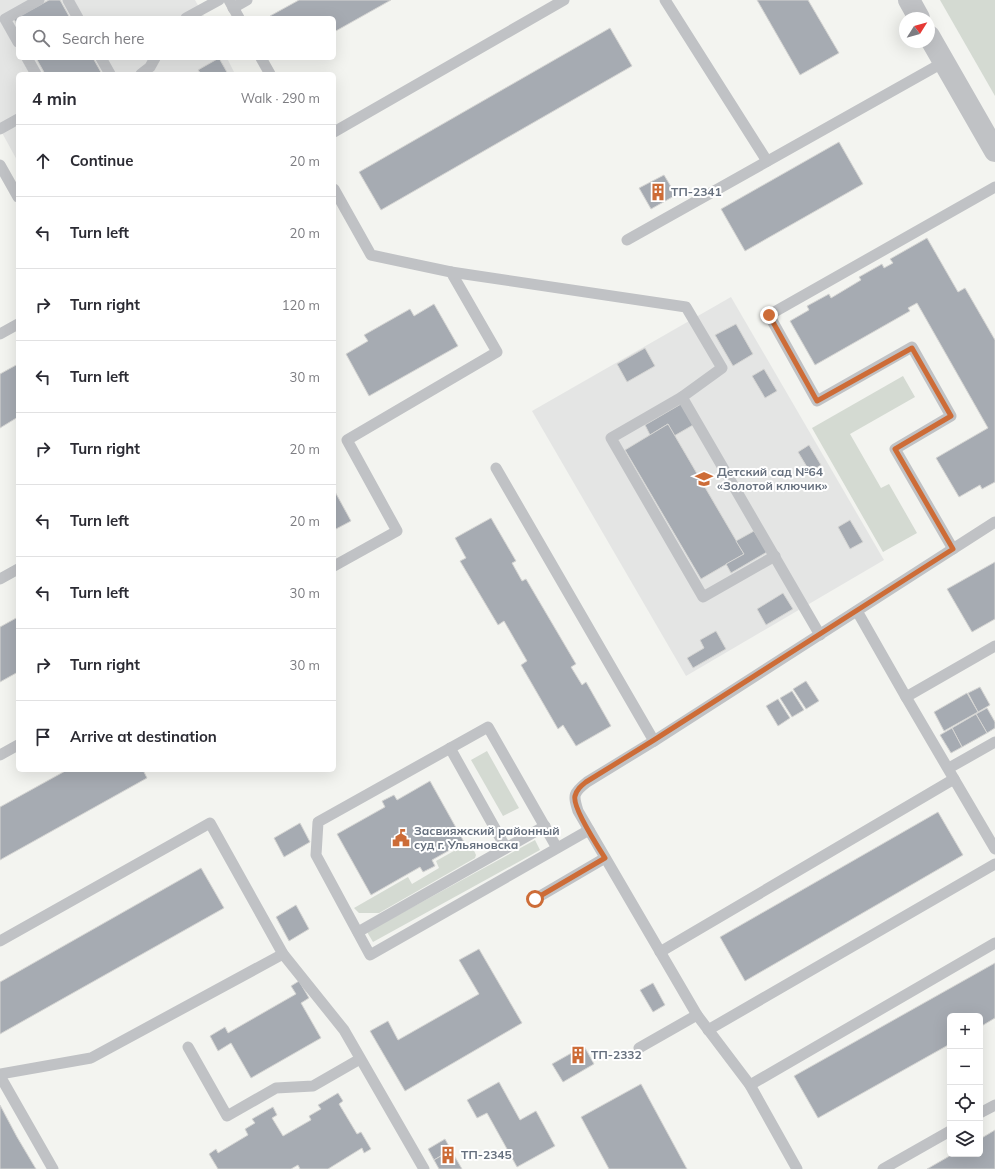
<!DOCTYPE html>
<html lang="en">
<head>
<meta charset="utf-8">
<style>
  body { margin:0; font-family:Mulish,sans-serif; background:#f7f7f7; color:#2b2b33 }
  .controls { position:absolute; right:12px; bottom:12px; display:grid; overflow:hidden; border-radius:6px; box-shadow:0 4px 16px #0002 }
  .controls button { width:36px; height:36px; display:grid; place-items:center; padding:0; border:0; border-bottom:1px solid #e1e1e2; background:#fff; color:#2b2b33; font:20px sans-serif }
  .compass { position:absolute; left:899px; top:12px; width:36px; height:36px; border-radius:50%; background:#fff; box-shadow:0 4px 16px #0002; rotate:53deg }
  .stop { position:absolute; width:12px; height:12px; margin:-9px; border:3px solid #cd6c37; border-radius:50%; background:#fff }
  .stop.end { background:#cd6c37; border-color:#fff; box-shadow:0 1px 4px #0008 }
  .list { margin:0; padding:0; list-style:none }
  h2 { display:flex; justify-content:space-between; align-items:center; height:52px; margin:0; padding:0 16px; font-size:17px }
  h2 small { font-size:13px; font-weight:400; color:#7c7c81 }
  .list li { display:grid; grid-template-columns:26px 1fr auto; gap:12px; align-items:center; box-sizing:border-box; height:72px; padding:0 16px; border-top:1px solid #e1e1e2 }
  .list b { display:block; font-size:15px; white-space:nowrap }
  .list em { font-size:13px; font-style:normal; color:#7c7c81 }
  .icon { flex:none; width:22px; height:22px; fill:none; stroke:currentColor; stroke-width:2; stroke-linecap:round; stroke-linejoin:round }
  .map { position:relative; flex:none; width:995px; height:1169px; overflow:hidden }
  .search { position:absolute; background:#fff; box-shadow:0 4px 16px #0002; left:16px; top:16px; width:320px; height:44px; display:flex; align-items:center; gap:10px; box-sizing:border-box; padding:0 14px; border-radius:6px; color:#7c7c81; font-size:15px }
  .panel { position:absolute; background:#fff; box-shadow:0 4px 16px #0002; left:16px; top:72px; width:320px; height:700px; border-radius:6px }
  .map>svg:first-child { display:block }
  .built { fill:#e4e5e4 }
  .green { fill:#d4dad2 }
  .building { fill:#a6abb2; stroke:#d5d5d3 }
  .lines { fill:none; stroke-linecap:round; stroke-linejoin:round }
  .lane { stroke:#c0c2c5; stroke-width:11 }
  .street { stroke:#c0c2c5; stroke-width:22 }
  .route { stroke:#cd6c37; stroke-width:5 }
  .labels { text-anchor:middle; stroke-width:4; stroke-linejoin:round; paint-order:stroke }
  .poi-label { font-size:12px; font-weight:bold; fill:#66707e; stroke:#fff; text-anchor:start }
</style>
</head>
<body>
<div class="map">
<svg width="995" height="1169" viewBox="0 0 995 1169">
  <rect width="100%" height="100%" fill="#f3f4f0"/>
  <!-- built -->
  <g class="built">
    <path d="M 0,0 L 195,0 L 205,18 L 18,18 L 18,58 L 227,58 L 235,74 L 18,74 L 18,162 L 0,129 Z"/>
    <path d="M 731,297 L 884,560 L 686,676 L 532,411 Z"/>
  </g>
  <!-- green -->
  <g class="green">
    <path d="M 940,0 L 995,0 L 995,96 Z"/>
    <path d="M 903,376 L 915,397 L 850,434 L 881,488 L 889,484 L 917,533 L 883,552 L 812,428 Z"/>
    <path d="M 487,751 L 519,808 L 503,816 L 471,760 Z"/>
    <path d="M 535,840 L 540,850 L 373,942 L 367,932 Z"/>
    <path d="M 470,842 L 476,855 L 475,858 L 379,913 L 359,913 L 354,908 L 408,877 L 412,884 L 439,868 L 436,861 Z"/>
  </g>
  <!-- building -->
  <g class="building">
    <path d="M 49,0 L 60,0 L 70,18 L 18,18 L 18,27 L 14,19 Z"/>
    <path d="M 299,0 L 391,0 L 334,32 L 334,18 L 271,18 L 270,16 Z"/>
    <path d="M 757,0 L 808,0 L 839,53 L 800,75 Z"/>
    <path d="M 610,28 L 632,66 L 381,210 L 359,172 Z"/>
    <path d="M 36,58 L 93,58 L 102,74 L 45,74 Z"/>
    <path d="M 219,58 L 228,74 L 201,74 L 198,70 Z"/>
    <path d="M 839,142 L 863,184 L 745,251 L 721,209 Z"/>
    <path d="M 664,175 L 676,195 L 651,209 L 639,188 Z"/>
    <path d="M 927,238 L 958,292 L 965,288 L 995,340 L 995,482 L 982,489 L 980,485 L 959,497 L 936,458 L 988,428 L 917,303 L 908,308 L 910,311 L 815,365 L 790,321 L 809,310 L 807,306 L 829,294 L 831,298 L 861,280 L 859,277 L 882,264 L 884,268 L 893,263 L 890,259 Z"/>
    <path d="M 434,304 L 458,346 L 369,396 L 346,354 L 368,341 L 364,335 L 410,309 L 414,316 Z"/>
    <path d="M 736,324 L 753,354 L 733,366 L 715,335 Z"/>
    <path d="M 645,348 L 655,366 L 627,382 L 617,364 Z"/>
    <path d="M 18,364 L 18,417 L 0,428 L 0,374 Z"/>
    <path d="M 764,369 L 777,391 L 765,398 L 752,376 Z"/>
    <path d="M 681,404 L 693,425 L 674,436 L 668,424 L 650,435 L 645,425 Z"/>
    <path d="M 668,424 L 744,554 L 701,579 L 625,450 Z"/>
    <path d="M 809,445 L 821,465 L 810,472 L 798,452 Z"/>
    <path d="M 334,490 L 351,521 L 334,530 Z"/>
    <path d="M 491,518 L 516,561 L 512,563 L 522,581 L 526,579 L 576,664 L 571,667 L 582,685 L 586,682 L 611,726 L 576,746 L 563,725 L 558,729 L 521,665 L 527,661 L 504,621 L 498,625 L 460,561 L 466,558 L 455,538 Z"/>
    <path d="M 850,520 L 863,542 L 850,549 L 838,527 Z"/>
    <path d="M 754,531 L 767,552 L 731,573 L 726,564 L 744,554 L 736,541 Z"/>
    <path d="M 995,562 L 995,619 L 972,632 L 947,589 Z"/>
    <path d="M 783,593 L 793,609 L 766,625 L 757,609 Z"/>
    <path d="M 18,617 L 18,672 L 0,682 L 0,627 Z"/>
    <path d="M 716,631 L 726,649 L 693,668 L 687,658 L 704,648 L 700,640 Z"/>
    <path d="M 806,681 L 819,701 L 806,709 L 793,689 Z"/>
    <path d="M 980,687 L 990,705 L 978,712 L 968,693 Z"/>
    <path d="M 792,691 L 804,710 L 792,717 L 780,698 Z"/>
    <path d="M 967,693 L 978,712 L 944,731 L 934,712 Z"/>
    <path d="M 778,699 L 790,718 L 778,726 L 766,706 Z"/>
    <path d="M 987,708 L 995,722 L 995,728 L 987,733 L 976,714 Z"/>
    <path d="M 976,714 L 987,733 L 962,747 L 952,728 Z"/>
    <path d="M 952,728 L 962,747 L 951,753 L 940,735 Z"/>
    <path d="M 67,770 L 143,770 L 147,778 L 0,860 L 0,807 Z"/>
    <path d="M 430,781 L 464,842 L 432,860 L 435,866 L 423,872 L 420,867 L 371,895 L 337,834 L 385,807 L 382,801 L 394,795 L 397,800 Z"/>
    <path d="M 938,812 L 963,855 L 745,981 L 720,937 Z"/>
    <path d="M 300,823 L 310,842 L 284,857 L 274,838 Z"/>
    <path d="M 201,868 L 224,908 L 0,1034 L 0,982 Z"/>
    <path d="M 296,905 L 309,929 L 289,941 L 276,917 Z"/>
    <path d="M 479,949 L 522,1023 L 405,1091 L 370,1031 L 388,1021 L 398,1040 L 479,994 L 459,960 Z"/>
    <path d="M 995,963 L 995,1018 L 980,1027 L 980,1016 L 950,1016 L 950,1044 L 818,1118 L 794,1076 Z"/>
    <path d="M 299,981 L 309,998 L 301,1003 L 321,1038 L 251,1078 L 231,1043 L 218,1051 L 210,1036 L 225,1027 L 228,1033 L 296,994 L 291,986 Z"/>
    <path d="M 653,983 L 665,1005 L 653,1012 L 640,990 Z"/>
    <path d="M 584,1046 L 594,1064 L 563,1082 L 552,1064 Z"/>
    <path d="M 499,1082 L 520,1120 L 536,1111 L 555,1146 L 517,1167 L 487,1113 L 477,1118 L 467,1100 Z"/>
    <path d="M 641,1084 L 648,1097 L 687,1169 L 609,1169 L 581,1117 Z"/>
    <path d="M 338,1093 L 343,1101 L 339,1104 L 357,1134 L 361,1132 L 371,1149 L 364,1153 L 362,1148 L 328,1169 L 300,1169 L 298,1165 L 291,1169 L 218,1169 L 209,1154 L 216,1149 L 218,1153 L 248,1135 L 245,1129 L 255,1123 L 252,1119 L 273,1107 L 277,1115 L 272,1118 L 283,1136 L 311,1120 L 309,1116 L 321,1109 L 318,1105 Z"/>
    <path d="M 0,1105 L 17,1137 L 36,1169 L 0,1169 Z"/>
    <path d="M 995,1130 L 995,1169 L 927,1169 L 953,1154 L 980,1154 L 980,1139 Z"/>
    <path d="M 445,1139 L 451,1150 L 434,1160 L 428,1149 Z"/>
    <path d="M 451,1150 L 462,1169 L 439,1169 L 434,1160 Z"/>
  </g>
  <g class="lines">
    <!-- lane -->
    <g class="lane">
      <path d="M 68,0 L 78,18"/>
      <path d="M 229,0 L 239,18"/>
      <path d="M 665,0 L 767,161"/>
      <path d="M 233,8 L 247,0"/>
      <path d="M 186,18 L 219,0"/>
      <path d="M 18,42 L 5,19 L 39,0"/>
      <path d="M 27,58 L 36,74"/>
      <path d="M 101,58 L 110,74"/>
      <path d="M 261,58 L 270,74"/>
      <path d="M 141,74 L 150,67 L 155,58"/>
      <path d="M 0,129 L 18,119"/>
      <path d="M 334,132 L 564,0"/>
      <path d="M 0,165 L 18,197"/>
      <path d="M 334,189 L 371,255 L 451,272 L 497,352 L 347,440 L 397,531 L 334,566"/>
      <path d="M 627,240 L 944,62"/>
      <path d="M 451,272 L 686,307 L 722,368 L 682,397 L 820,635"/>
      <path d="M 0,334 L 18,324"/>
      <path d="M 682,397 L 611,438 L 703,597 L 775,556"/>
      <path d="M 496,468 L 654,741 L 587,782 C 573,793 573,795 578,811 L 697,1015 L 750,1085 L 797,1169"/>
      <path d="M 953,549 L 895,449 L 951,416 L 912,347 L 817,401 L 769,315 L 995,187"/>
      <path d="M 0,579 L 18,569"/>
      <path d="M 857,611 L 906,697"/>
      <path d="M 654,741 L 995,522"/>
      <path d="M 450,748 L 506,848"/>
      <path d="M 0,755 L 18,745"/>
      <path d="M 949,768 L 995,742"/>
      <path d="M 954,779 L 906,697 L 995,646"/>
      <path d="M 557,848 L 488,727 L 318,822 L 316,855 L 370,955 L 589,830"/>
      <path d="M 535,899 L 605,858"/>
      <path d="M 358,932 L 545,826"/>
      <path d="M 0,941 L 210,823 L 283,954 L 344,1030 L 424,1169"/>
      <path d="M 660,952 L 954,779 L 995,849"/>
      <path d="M 708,1030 L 995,864"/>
      <path d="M 188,1047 L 227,1116 L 276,1088 L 313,1086 L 360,1059"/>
      <path d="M 639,1048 L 697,1015"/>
      <path d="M 0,1074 L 91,1058 L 283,954"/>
      <path d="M 0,1076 L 53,1169"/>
      <path d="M 750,1085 L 995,943"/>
      <path d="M 980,1113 L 995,1105"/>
      <path d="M 883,1169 L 950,1131"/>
    </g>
    <!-- street -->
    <g class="street">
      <path d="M 909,0 L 919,18"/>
      <path d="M 929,36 L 995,151"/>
    </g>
  </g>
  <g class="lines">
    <!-- route -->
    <path class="route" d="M 535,899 L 605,858 C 598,847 572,807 575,796 C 577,789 581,786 586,782 L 654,740 L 953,549 L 895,449 L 951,416 L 912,348 L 817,401 L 769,315"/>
  </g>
  <!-- icons -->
  <defs>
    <g id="building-bare" transform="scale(1.38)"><path d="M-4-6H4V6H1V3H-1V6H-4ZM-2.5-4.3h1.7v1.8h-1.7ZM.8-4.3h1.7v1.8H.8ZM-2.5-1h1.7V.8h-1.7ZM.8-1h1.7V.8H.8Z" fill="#cd6c37" stroke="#fff" stroke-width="2.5" paint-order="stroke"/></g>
    <g id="school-bare" transform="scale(1.38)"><path d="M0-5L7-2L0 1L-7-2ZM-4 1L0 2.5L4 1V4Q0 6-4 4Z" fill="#cd6c37" stroke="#fff" stroke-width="2.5" paint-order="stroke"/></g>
    <g id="civic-bare" transform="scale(1.38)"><path d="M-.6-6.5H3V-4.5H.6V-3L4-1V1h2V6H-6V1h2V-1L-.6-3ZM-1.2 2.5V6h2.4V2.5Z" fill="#cd6c37" stroke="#fff" stroke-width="2.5" paint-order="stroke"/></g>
  </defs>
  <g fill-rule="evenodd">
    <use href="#building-bare" x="658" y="192"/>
    <use href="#school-bare" x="704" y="479"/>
    <use href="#civic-bare" x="401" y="838"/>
    <use href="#building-bare" x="578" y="1055"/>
    <use href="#building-bare" x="448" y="1155"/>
  </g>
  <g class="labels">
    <!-- poi labels -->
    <g class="poi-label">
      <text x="671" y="196">ТП-2341</text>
      <text x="717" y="476">Детский сад №64<tspan x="717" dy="14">«Золотой ключик»</tspan></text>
      <text x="414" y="835">Засвияжский районный<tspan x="414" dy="14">суд г. Ульяновска</tspan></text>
      <text x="591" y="1059">ТП-2332</text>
      <text x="461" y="1159">ТП-2345</text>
    </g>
  </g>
</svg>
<div class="controls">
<button>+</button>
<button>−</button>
<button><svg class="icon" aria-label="locate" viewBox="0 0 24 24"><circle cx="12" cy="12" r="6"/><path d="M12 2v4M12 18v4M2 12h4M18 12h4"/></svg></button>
<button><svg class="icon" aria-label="layers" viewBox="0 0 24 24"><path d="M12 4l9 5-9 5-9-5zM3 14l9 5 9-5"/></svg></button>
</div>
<svg class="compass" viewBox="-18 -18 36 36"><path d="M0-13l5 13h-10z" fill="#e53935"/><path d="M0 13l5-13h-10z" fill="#7c7c81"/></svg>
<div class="stop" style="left:535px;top:899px"></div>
<div class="stop end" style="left:769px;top:315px"></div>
<div class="search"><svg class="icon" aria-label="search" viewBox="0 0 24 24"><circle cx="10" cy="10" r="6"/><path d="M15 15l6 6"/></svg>Search here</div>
<section class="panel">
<h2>4 min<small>Walk · 290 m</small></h2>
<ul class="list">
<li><svg class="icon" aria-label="ahead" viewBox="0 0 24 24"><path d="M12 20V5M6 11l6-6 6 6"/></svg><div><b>Continue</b></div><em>20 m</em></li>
<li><svg class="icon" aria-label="left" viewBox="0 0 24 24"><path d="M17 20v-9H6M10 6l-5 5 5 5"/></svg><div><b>Turn left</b></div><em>20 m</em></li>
<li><svg class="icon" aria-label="right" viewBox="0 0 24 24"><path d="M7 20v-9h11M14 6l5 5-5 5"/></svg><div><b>Turn right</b></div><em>120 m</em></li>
<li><svg class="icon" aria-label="left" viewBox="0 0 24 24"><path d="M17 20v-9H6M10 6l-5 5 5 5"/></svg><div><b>Turn left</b></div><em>30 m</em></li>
<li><svg class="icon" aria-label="right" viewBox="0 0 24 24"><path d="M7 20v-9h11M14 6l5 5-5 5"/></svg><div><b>Turn right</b></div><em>20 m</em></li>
<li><svg class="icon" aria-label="left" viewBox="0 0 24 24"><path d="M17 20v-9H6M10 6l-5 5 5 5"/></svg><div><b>Turn left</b></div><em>20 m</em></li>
<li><svg class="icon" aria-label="left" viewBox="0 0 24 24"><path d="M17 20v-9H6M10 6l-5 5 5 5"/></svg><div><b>Turn left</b></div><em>30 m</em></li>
<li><svg class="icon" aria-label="right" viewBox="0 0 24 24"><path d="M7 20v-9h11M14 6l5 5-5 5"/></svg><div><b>Turn right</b></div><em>30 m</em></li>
<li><svg class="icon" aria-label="arrive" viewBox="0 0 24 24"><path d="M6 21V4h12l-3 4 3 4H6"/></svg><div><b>Arrive at destination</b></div></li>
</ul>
</section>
</div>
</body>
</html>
